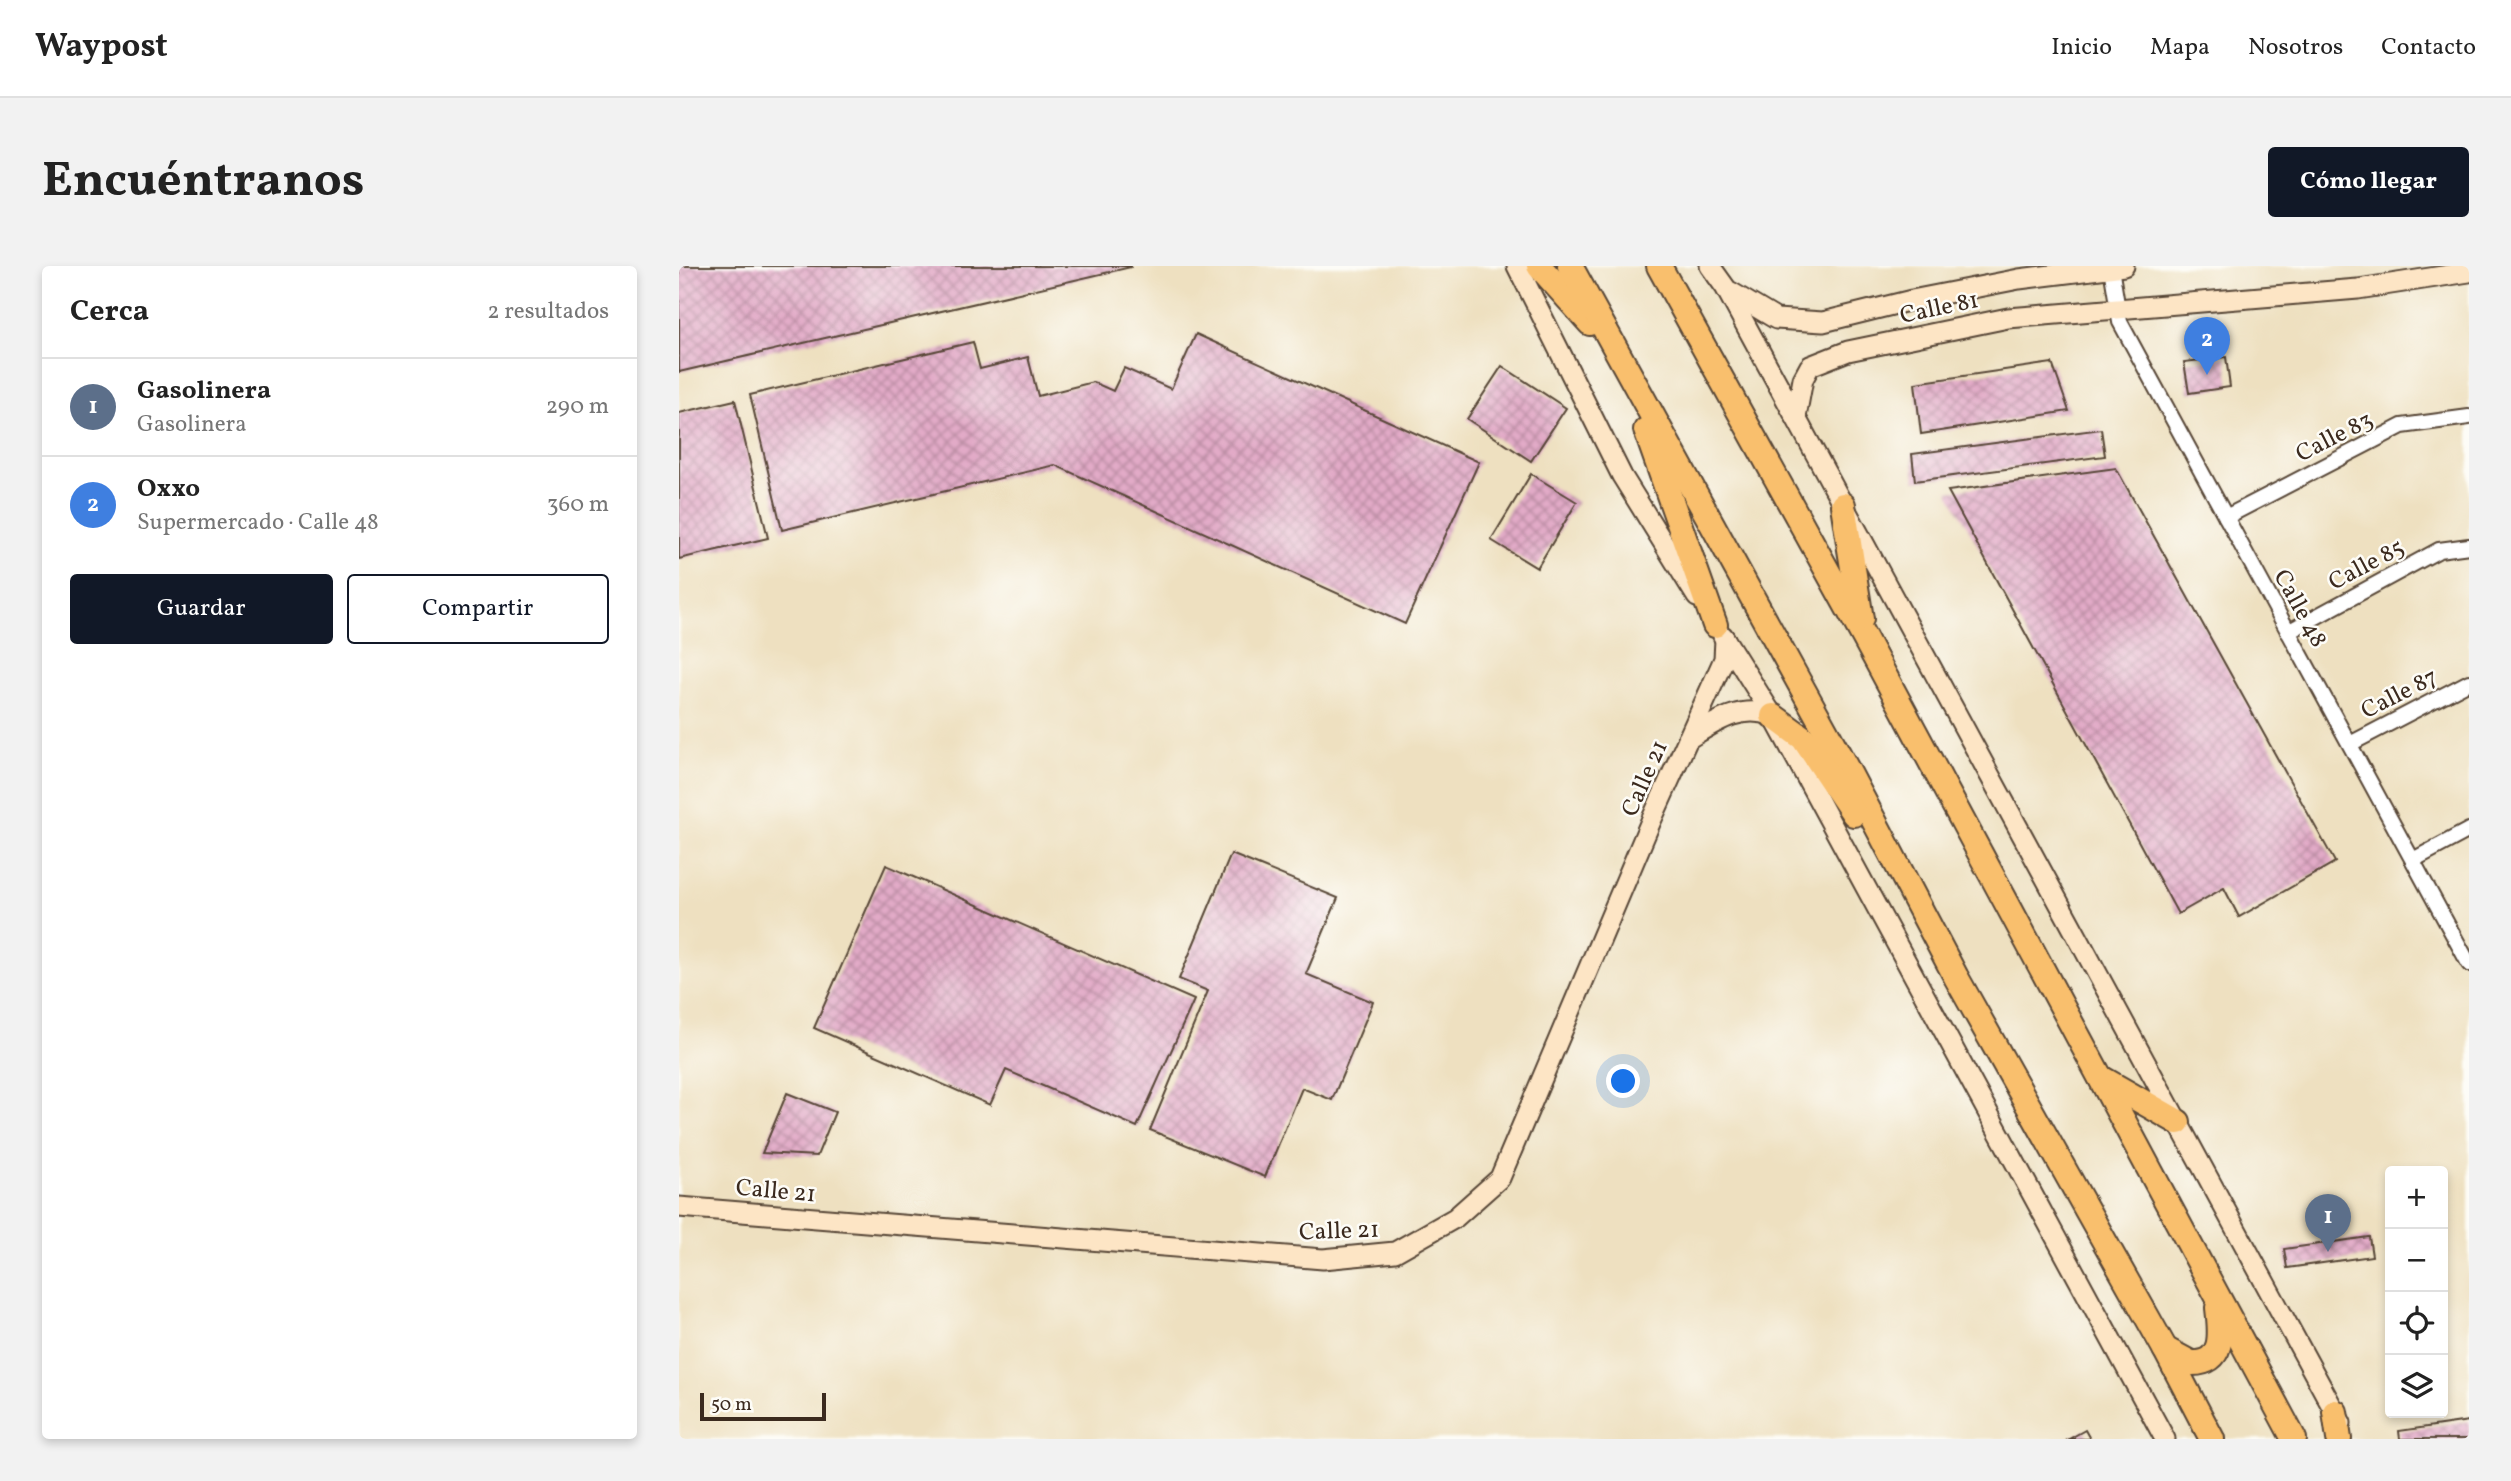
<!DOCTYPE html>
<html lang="es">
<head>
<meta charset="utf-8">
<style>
  body { margin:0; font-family:Vollkorn,serif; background:#f2f2f2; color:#222 }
  .controls { position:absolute; right:21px; bottom:21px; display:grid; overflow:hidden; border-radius:7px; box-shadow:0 4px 10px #0003 }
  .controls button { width:63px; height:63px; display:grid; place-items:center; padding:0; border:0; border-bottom:2px solid #e0e0e0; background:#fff; color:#222; font:35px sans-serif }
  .scale { position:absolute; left:21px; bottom:18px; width:126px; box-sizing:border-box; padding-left:7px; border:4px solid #3b2a1e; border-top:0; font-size:19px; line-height:24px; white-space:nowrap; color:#3b2a1e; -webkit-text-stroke:5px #fdfcf7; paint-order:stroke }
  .you { position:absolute; left:945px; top:816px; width:24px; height:24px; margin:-18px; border:5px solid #fff; border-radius:50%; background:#1a73e8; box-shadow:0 0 0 10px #1a73e833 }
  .badge { display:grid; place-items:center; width:46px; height:46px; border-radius:50%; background:#111827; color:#fff; font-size:23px; font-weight:700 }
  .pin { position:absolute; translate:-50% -58px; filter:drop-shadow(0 2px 4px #0008) }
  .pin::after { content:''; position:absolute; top:37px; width:24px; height:21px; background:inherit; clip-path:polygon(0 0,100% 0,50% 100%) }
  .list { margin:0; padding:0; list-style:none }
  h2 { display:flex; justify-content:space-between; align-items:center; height:91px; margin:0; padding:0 28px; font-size:30px }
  h2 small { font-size:23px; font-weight:400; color:#767676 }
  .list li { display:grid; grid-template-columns:46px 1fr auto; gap:21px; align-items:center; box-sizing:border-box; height:98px; padding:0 28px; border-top:2px solid #e0e0e0 }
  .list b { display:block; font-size:26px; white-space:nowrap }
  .list p { margin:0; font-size:23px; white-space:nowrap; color:#767676 }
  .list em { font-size:23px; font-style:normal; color:#767676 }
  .actions { display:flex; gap:14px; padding:21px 28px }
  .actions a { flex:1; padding:16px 0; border:2px solid #111827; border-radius:7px; text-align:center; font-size:24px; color:#111827 }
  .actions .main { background:#111827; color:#fff }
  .icon { flex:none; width:38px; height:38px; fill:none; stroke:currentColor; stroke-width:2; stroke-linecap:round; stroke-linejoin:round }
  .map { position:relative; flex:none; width:1790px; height:1173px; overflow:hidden; border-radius:7px }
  header { display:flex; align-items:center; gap:42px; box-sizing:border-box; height:98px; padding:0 35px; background:#fff; border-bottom:2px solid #e0e0e0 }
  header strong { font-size:33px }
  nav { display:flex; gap:38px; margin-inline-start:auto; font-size:24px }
  .intro { display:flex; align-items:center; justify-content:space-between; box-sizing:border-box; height:168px; padding:0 42px }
  h1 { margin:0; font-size:49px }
  .button { padding:18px 32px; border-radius:7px; background:#111827; color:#fff; font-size:24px; font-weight:700 }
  main { display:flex; gap:42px; padding:0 42px }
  aside { flex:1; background:#fff; border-radius:7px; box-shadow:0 4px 10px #0003 }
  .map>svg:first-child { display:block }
  .building { fill:url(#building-cross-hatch) }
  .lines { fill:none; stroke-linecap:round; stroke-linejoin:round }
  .street-casing { stroke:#564536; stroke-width:18 }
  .secondary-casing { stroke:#564536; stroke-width:23 }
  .highway-casing { stroke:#564536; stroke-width:28 }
  .street { stroke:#fff; stroke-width:14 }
  .secondary { stroke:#fde5c5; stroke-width:19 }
  .highway { stroke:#f9bf6d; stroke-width:24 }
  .labels { text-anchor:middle; stroke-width:5; stroke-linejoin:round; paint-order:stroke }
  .street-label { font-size:24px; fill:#3b2a1e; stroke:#fdfcf7 }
</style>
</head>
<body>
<header>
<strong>Waypost</strong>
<nav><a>Inicio</a><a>Mapa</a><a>Nosotros</a><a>Contacto</a></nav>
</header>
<div class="intro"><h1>Encuéntranos</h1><a class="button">Cómo llegar</a></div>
<main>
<aside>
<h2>Cerca<small>2 resultados</small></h2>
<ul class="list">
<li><span class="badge" style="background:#5c6f8a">1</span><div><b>Gasolinera</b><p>Gasolinera</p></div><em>290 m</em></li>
<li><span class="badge" style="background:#3f7fe0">2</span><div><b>Oxxo</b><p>Supermercado · Calle 48</p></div><em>360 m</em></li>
</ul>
<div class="actions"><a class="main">Guardar</a><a>Compartir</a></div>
</aside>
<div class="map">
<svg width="1790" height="1173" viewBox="0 0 1790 1173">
  <defs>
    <pattern id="building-cross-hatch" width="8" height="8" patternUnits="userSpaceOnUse" patternTransform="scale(1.75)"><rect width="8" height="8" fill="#e2aac7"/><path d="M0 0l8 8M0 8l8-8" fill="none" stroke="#b88ba1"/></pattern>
  </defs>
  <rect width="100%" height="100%" fill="#fdfcf7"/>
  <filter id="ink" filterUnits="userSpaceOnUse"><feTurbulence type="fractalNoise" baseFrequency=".0143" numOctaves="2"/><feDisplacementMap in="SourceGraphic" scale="14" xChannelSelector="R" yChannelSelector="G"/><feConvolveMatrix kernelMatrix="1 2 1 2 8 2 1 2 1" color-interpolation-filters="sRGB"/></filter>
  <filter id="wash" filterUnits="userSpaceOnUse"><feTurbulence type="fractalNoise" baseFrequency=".00686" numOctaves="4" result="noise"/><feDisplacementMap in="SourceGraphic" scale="28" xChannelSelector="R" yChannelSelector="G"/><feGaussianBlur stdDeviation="1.57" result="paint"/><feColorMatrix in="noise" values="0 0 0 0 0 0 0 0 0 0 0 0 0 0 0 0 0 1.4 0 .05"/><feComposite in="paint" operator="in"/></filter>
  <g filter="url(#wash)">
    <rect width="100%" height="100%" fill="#eee0c0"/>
    <g id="blocks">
      <!-- building -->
      <g class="building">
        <path d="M 0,0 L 452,0 L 452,1 L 0,106 Z"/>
        <path d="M 517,68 L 800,196 L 726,358 L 376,199 L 103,264 L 71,129 L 294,76 L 301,103 L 349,91 L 359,130 L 414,116 L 434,125 L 445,102 L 492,123 Z"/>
        <path d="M 1547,91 L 1551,121 L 1510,127 L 1505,96 Z"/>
        <path d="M 1373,97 L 1390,145 L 1242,168 L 1236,117 Z"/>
        <path d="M 823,100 L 887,142 L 852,195 L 788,153 Z"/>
        <path d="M 56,134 L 89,272 L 0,293 L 0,147 Z"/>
        <path d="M 1422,163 L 1426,190 L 1236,215 L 1233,188 Z"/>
        <path d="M 1437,202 L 1656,596 L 1560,651 L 1545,622 L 1499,648 L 1269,225 Z"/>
        <path d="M 852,208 L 898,236 L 858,302 L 812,274 Z"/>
        <path d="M 552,588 L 659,632 L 627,708 L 694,736 L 653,834 L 623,822 L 586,911 L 471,864 L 529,725 L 500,713 Z"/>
        <path d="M 207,599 L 515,734 L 458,861 L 327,804 L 311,839 L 135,762 Z"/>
        <path d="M 108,827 L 156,846 L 138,890 L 83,887 Z"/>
        <path d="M 1690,971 L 1693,990 L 1608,1002 L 1605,983 Z"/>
        <path d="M 1790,1155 L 1790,1173 L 1721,1173 L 1720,1165 Z"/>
        <path d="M 1406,1164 L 1411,1173 L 1390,1173 Z"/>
      </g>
    </g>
  </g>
  <g filter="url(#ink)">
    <use href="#blocks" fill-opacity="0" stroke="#564536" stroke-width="2"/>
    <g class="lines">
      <!-- street casing -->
      <g class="street-casing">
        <g id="street">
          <path d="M 1432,2 L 1441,56 L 1790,698"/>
          <path d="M 1547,251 L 1723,160 L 1790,151"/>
          <path d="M 1609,366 L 1760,284 L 1790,280"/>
          <path d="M 1671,478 L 1790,416"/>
          <path d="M 1734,594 L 1790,564"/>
        </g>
      </g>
      <!-- secondary casing -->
      <g class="secondary-casing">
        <g id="secondary">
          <path d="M 838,0 L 943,210 L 1018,331"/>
          <path d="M 1031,0 L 1046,21 L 1662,1157"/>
          <path d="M 1052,26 L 1097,53 L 1144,56 L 1233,34 L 1340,13 L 1445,0"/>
          <path d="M 1117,151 L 1124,113 L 1131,100 L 1169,85 L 1329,52 L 1679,23 L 1790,6"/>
          <path d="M 1044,370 L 1094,450 L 1486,1173"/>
          <path d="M 1009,473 C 1035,457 1062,437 1094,450"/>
          <path d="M 0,941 L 644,993 L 716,986 L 776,952 L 821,912 L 972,555 L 1045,393 L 1046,373"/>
        </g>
      </g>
      <!-- highway casing -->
      <g class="highway-casing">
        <g id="highway">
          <path d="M 860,0 L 911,57"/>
          <path d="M 891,0 L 1170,507 L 1277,711 L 1486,1083 L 1533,1173"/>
          <path d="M 980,0 L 1185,371 L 1615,1173"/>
          <path d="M 967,164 L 1036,359"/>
          <path d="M 1164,239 L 1182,353"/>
          <path d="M 1094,450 L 1124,472 L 1175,548"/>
          <path d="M 1422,812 L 1499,856"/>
          <path d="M 1486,1083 L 1512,1097 C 1546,1098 1542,1067 1539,1042"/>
          <path d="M 1656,1146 L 1660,1173"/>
        </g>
      </g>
      <!-- street -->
      <use href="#street" class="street"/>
      <!-- secondary -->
      <use href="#secondary" class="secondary"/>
      <!-- highway -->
      <use href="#highway" class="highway"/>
    </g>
  </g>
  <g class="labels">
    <!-- street labels -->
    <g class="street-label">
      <text transform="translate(1260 41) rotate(-12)" y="8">Calle 81</text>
      <text transform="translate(1655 170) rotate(-27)" y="8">Calle 83</text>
      <text transform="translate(1687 298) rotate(-28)" y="8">Calle 85</text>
      <text transform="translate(1622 342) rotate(61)" y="8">Calle 48</text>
      <text transform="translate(1720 427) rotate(-27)" y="8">Calle 87</text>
      <text transform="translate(965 512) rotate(-66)" y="8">Calle 21</text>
      <text transform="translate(97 924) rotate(5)" y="8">Calle 21</text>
      <text transform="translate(660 964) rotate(-2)" y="8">Calle 21</text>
    </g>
  </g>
</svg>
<div class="controls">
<button>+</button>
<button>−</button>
<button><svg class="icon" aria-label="locate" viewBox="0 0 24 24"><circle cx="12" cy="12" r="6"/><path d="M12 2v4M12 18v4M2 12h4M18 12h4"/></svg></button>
<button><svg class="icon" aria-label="layers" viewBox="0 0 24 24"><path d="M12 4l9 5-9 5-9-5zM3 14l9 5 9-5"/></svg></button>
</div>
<div class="scale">50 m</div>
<div class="you"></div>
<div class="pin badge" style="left:1649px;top:986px;background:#5c6f8a">1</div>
<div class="pin badge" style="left:1528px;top:109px;background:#3f7fe0">2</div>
</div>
</main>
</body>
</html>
